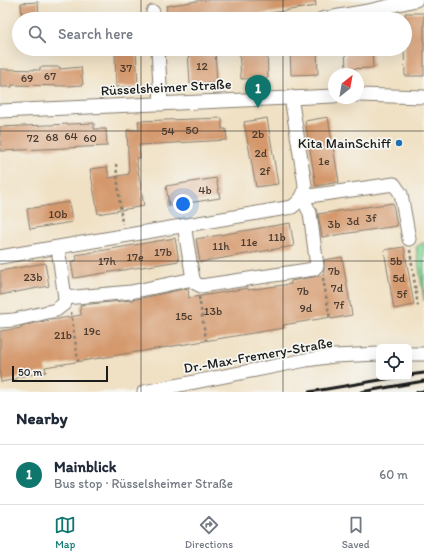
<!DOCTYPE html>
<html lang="en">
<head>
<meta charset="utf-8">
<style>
  body { margin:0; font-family:Itim,sans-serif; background:#f6f6f7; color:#1f2937 }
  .controls { position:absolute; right:12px; bottom:12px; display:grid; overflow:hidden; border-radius:6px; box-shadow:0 4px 16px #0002 }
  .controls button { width:36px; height:36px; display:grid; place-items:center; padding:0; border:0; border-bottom:1px solid #e0e1e3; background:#fff; color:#1f2937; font:20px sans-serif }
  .compass { position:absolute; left:328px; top:68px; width:36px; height:36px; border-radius:50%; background:#fff; box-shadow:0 4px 16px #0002; rotate:31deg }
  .scale { position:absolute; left:12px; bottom:10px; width:96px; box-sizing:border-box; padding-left:4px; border:2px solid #1c1c1c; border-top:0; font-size:11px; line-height:14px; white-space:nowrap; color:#1c1c1c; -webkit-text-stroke:3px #f6f6f2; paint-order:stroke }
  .you { position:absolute; left:183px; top:204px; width:14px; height:14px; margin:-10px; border:3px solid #fff; border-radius:50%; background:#1a73e8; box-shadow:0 0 0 6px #1a73e833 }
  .badge { display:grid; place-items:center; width:26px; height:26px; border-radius:50%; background:#0f766e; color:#fff; font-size:13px; font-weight:700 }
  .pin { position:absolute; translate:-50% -33px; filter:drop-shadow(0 1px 2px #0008) }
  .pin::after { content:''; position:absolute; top:21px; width:14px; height:12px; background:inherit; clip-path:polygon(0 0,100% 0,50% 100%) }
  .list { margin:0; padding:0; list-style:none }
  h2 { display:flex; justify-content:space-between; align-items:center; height:52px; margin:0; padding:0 16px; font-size:17px }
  h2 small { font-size:13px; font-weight:400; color:#747a83 }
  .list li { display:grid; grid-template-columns:26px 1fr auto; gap:12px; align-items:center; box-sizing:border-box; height:60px; padding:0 16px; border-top:1px solid #e0e1e3 }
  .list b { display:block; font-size:15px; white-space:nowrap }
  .list p { margin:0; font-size:13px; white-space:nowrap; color:#747a83 }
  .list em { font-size:13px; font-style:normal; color:#747a83 }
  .icon { flex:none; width:22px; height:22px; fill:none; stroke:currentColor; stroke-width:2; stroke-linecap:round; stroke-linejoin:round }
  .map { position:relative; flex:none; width:424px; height:392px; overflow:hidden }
  .search { position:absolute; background:#fff; box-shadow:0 4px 16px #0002; left:12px; right:12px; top:12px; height:44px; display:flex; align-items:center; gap:10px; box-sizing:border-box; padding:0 14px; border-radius:22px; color:#747a83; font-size:15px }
  .sheet { height:112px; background:#fff }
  nav { display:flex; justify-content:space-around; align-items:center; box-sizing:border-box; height:56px; border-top:1px solid #e0e1e3; background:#fff; font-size:11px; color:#747a83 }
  nav a { display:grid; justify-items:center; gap:2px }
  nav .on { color:#0f766e }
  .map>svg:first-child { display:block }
  .park { fill:url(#park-dots); stroke:#527b5c }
  .building { fill:#d4986c }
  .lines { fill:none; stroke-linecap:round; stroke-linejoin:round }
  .minor-casing { stroke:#867e70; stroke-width:15 }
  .path { stroke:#867e70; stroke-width:2.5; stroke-dasharray:3 3; stroke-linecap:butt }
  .minor { stroke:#fff; stroke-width:13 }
  .rail { stroke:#1c1c1c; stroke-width:3 }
  .grid { fill:none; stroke:#1c1c1c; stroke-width:1; stroke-opacity:0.55 }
  .poi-dot { fill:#1f6fb2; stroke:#f6f6f2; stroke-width:1.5 }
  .labels { text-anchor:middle; stroke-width:3.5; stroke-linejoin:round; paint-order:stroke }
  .number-label { font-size:12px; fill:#4a3b30 }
  .street-label { font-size:14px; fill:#1c1c1c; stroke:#f6f6f2 }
  .poi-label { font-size:14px; fill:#1c1c1c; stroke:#f6f6f2; text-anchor:end }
</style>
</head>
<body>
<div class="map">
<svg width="424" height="392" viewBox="0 0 424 392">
  <defs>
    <pattern id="park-dots" width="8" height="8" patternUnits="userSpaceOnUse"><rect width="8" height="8" fill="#88da9b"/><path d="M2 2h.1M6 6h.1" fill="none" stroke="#75ba85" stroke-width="1.8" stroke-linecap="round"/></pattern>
  </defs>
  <rect width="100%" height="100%" fill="#f6f6f2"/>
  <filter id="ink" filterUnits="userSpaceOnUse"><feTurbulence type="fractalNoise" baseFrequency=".025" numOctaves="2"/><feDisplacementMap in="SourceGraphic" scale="8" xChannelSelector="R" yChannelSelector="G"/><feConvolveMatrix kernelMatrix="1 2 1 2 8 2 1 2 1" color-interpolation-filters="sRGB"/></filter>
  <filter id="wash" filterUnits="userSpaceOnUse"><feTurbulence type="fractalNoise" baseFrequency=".012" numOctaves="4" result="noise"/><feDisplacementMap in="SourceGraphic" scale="16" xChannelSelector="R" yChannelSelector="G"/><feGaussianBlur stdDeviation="0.9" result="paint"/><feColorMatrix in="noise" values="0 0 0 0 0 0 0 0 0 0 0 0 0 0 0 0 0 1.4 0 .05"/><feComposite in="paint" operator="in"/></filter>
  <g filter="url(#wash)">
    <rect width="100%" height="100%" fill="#f0e1c4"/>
    <!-- park -->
    <path class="park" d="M 424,242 L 424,301 L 416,247 Z"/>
    <g id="blocks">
      <!-- building -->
      <g class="building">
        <path d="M 203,0 L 315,0 L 316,6 L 230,19 L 168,19 L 166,6 Z"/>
        <path d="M 38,2 L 39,19 L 22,19 L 21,3 Z"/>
        <path d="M 405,13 L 424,13 L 424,76 L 405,76 L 404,49 L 405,49 Z"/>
        <path d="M 115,49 L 136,49 L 138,87 L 116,87 Z"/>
        <path d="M 215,49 L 217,83 L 190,84 L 188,50 Z"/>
        <path d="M 239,49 L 267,49 L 268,78 L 241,79 Z"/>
        <path d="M 290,49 L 317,49 L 318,74 L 291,75 Z"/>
        <path d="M 345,49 L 372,49 L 373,68 L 346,69 Z"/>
        <path d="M 40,67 L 60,67 L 60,69 L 81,67 L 83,85 L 68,86 L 12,85 L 12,87 L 0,87 L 0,69 L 40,70 Z"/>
        <path d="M 328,117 L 339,182 L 316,186 L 305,121 Z"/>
        <path d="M 222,118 L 222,129 L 226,129 L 227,140 L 139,145 L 140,158 L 136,158 L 144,206 L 98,214 L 90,169 L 107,167 L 109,178 L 129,174 L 127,130 L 139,130 L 138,121 Z"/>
        <path d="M 267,118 L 278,184 L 256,187 L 244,122 Z"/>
        <path d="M 94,123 L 94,129 L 106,129 L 107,146 L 0,151 L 0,127 Z"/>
        <path d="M 216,178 L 220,198 L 169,206 L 166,186 Z"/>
        <path d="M 69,202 L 72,222 L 30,229 L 27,209 Z"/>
        <path d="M 393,203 L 397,226 L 322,237 L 318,214 Z"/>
        <path d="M 290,223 L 294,246 L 200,262 L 196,239 Z"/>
        <path d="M 175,238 L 179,261 L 74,278 L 71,262 L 77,260 L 76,255 Z"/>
        <path d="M 404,247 L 414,305 L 394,309 L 384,250 Z"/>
        <path d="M 342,257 L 352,315 L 331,319 L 331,317 L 283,325 L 284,328 L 45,367 L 46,372 L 17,377 L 17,379 L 1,382 L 0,375 L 0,331 L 22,328 L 21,326 L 40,322 L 81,315 L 80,305 L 133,300 L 188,288 L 189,298 L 248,288 L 248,290 L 291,284 L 291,281 L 324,275 L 324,260 Z"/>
        <path d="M 45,263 L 49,286 L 0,295 L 0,271 Z"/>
      </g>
    </g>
  </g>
  <g filter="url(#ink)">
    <use href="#blocks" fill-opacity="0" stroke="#867e70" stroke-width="1"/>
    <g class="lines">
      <!-- minor casing -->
      <g class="minor-casing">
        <g id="minor">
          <path d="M 153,12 L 154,19"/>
          <path d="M 322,19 L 368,11 L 416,0"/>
          <path d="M 158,49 L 161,104"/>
          <path d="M 358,95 L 424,97"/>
          <path d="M 0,111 L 334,96"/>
          <path d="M 184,225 L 193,279 L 195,283 L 201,286 L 314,269 L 317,266 L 310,213 L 302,197 L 394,184 L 401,194 L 409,239"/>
          <path d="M 0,257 L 292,207 C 300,201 305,196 305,185 L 291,97"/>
          <path d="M 65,298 L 131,292 L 193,279"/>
          <path d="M 0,321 L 14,320 L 56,310 L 65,303 L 65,298 L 58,248"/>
          <path d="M 409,354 L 424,354"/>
          <path d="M 144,392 L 306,360 L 334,356 L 379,354"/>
        </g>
      </g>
      <!-- path -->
      <g class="path">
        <path d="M 116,164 L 122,224"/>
        <path d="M 410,250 L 418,307"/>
        <path d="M 323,278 L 330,319"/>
        <path d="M 199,297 L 206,340"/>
        <path d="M 71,312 L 78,361"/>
      </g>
      <!-- minor -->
      <use href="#minor" class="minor"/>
      <!-- rail -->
      <g class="rail">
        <path d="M 409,375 L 424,373"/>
        <path d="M 309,392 L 398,377"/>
        <path d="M 361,392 L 424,381"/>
        <path d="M 417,392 L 424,391"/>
      </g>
    </g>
  </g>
  <!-- grid -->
  <path class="grid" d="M 141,0 L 141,19M 283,0 L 283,19M 141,49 L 141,392M 283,49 L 283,392M 0,131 L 424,131M 0,261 L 424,261"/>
  <!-- markers -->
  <circle class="poi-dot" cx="399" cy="143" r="4"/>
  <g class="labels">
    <!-- number labels -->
    <g class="number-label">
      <text x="202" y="70">12</text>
      <text x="126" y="72">37</text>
      <text x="50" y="80">67</text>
      <text x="27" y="82">69</text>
      <text x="192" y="134">50</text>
      <text x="168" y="135">54</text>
      <text x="258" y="138">2b</text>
      <text x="71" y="140">64</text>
      <text x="52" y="141">68</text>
      <text x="33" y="142">72</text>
      <text x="90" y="142">60</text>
      <text x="261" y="157">2d</text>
      <text x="324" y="165">1e</text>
      <text x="265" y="175">2f</text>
      <text x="205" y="194">4b</text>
      <text x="58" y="218">10b</text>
      <text x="371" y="222">3f</text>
      <text x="353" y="225">3d</text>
      <text x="334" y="228">3b</text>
      <text x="277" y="241">11b</text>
      <text x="249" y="246">11e</text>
      <text x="221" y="250">11h</text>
      <text x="163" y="256">17b</text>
      <text x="135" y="261">17e</text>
      <text x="107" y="265">17h</text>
      <text x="396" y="265">5b</text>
      <text x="334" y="275">7b</text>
      <text x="33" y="281">23b</text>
      <text x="399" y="282">5d</text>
      <text x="337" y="292">7d</text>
      <text x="303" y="295">7b</text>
      <text x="402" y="298">5f</text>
      <text x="339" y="309">7f</text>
      <text x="306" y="312">9d</text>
      <text x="213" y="315">13b</text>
      <text x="184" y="320">15c</text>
      <text x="92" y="335">19c</text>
      <text x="63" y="339">21b</text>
    </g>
    <!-- street labels -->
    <g class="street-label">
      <text transform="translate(166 87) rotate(-3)" y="5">Rüsselsheimer Straße</text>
      <text transform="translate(258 355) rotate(-10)" y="5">Dr.-Max-Fremery-Straße</text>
    </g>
    <!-- poi labels -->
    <g class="poi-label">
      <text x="391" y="148">Kita MainSchiff</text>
    </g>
  </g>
</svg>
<div class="controls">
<button><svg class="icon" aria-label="locate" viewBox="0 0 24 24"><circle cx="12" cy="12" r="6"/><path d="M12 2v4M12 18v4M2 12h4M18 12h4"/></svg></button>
</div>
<svg class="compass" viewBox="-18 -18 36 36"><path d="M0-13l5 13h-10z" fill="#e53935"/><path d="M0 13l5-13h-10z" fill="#747a83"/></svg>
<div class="scale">50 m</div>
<div class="you"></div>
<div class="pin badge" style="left:258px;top:108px">1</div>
<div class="search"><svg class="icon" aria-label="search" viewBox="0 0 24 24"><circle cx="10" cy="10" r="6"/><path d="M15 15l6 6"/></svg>Search here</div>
</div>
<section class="sheet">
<h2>Nearby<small></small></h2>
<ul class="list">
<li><span class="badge">1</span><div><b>Mainblick</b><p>Bus stop · Rüsselsheimer Straße</p></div><em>60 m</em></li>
</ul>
</section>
<nav>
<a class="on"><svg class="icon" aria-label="map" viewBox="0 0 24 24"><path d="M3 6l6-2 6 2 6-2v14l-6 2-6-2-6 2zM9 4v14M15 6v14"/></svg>Map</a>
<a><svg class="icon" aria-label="directions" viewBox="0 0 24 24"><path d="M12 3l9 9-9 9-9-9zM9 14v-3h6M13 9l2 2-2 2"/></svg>Directions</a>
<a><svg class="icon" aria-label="saved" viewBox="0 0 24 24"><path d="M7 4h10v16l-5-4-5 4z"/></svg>Saved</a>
</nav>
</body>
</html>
